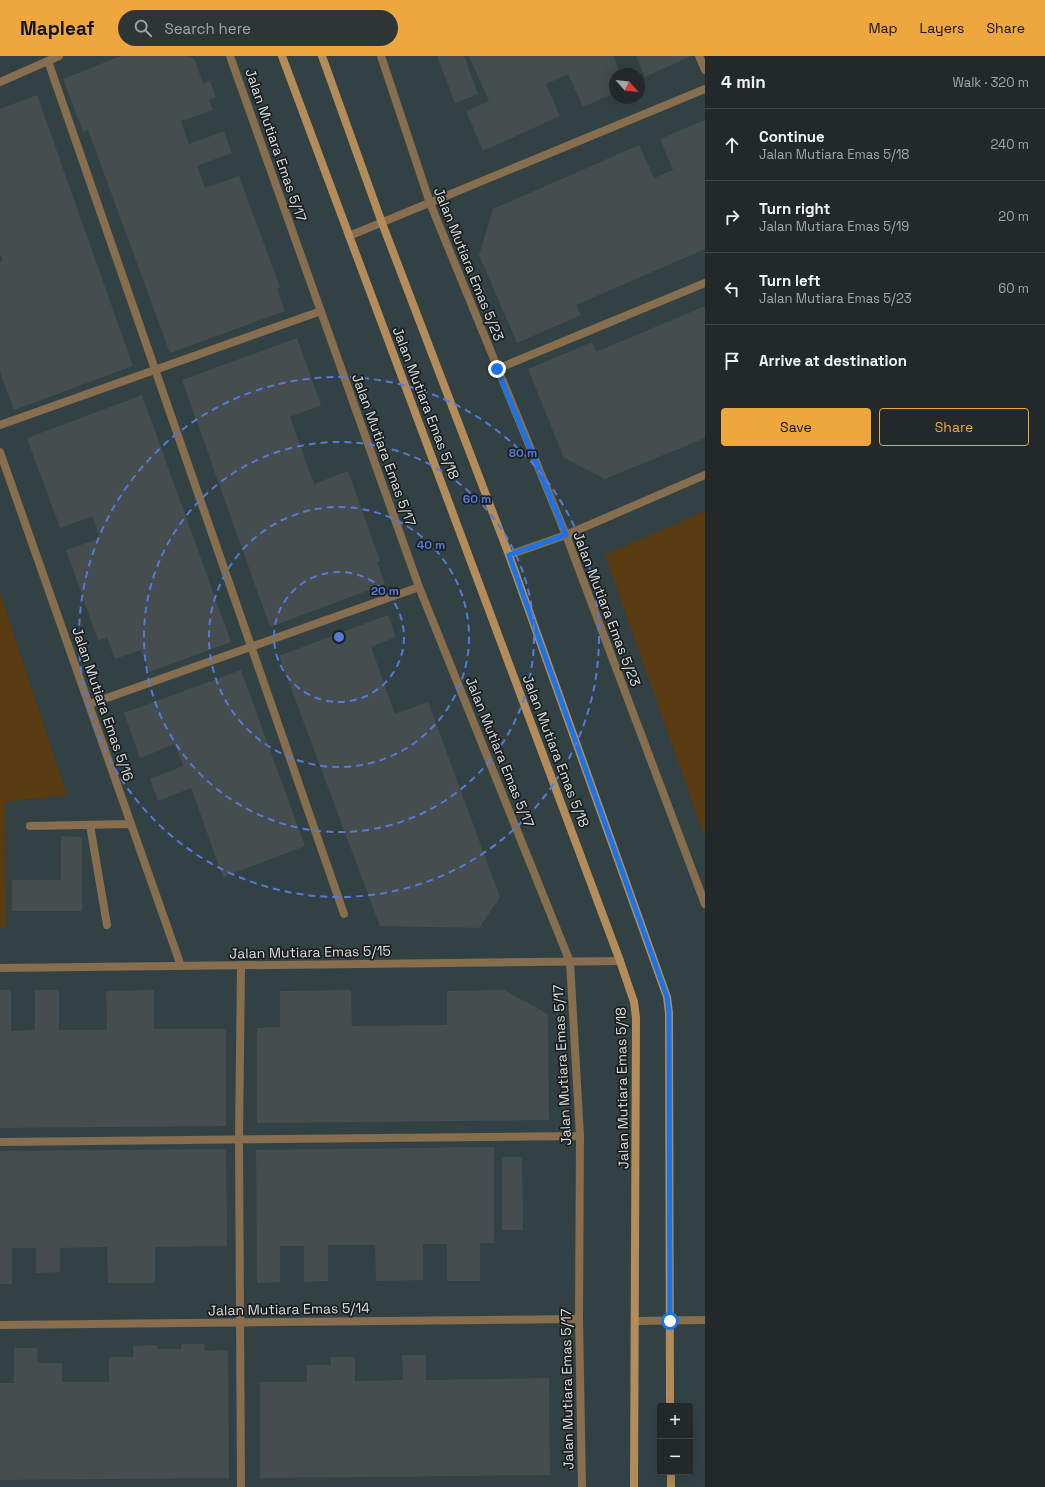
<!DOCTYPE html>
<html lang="en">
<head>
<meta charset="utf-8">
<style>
  body { margin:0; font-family:"Space Grotesk",sans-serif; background:#2f3536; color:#f1f3f6 }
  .controls { position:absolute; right:12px; bottom:12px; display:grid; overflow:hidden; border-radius:4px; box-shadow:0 4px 16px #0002 }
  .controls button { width:36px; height:36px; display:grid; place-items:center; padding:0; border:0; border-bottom:1px solid #404547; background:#23292a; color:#f1f3f6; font:20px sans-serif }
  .compass { position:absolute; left:609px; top:12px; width:36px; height:36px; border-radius:50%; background:#23292a; box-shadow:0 4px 16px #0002; rotate:117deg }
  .stop { position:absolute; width:12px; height:12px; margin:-9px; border:3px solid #1a73e8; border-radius:50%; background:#fff }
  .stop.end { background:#1a73e8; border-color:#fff; box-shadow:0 1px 4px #0008 }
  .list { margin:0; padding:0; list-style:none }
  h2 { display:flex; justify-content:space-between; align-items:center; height:52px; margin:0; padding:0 16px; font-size:17px }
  h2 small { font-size:13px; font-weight:400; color:#a3a6a8 }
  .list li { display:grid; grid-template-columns:26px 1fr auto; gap:12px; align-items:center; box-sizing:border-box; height:72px; padding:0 16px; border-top:1px solid #404547 }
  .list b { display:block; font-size:15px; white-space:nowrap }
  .list p { margin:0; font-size:13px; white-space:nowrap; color:#a3a6a8 }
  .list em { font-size:13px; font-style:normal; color:#a3a6a8 }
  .actions { display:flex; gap:8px; padding:12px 16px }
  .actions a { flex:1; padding:9px 0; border:1px solid #eea73d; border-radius:4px; text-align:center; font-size:14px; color:#eea73d }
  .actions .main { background:#eea73d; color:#111 }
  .icon { flex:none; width:22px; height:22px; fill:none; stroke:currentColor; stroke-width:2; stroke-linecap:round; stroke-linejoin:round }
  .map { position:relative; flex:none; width:705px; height:1431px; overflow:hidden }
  header { display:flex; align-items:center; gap:24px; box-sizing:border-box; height:56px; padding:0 20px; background:#eea73d; color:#111 }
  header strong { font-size:19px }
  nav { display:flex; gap:22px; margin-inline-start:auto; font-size:14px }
  .search { width:280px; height:36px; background:#2f3536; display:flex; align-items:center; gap:10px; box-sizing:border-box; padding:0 14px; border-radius:22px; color:#a3a6a8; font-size:15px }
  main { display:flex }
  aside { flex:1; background:#23292a }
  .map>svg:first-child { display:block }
  .built { fill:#324244; fill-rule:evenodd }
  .green { fill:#593c11 }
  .building { fill:#454d4e }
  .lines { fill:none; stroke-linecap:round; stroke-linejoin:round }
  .lane { stroke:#866e4e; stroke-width:8 }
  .street { stroke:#866e4e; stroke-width:8 }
  .secondary { stroke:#b38c59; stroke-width:8 }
  .route { stroke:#1a73e8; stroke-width:5 }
  .ring { fill:none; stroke:#567ada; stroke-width:2; stroke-dasharray:7 5 }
  .labels { text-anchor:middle; stroke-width:3.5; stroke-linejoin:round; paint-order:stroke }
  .street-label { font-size:14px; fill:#dadfdf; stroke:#1a1e1e }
  .centre { fill:#567ada; stroke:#1a1e1e; stroke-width:2 }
  .ring-label { font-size:12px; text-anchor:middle; font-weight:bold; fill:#567ada; stroke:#1a1e1e; stroke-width:3.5; stroke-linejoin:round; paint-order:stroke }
</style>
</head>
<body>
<header>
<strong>Mapleaf</strong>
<div class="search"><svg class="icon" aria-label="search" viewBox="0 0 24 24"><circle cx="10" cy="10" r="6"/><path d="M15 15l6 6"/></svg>Search here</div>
<nav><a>Map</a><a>Layers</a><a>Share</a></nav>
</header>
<main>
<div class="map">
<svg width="705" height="1431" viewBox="0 0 705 1431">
  <rect width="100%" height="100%" fill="#2f3738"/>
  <!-- built -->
  <path class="built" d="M 0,0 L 705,0 L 705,1431 L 0,1431 L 0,871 L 6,871 L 5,746 L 67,739 L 0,536 ZM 615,18 L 639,18 L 639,42 L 615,42 ZM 660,1350 L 690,1350 L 690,1416 L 660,1416 Z"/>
  <!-- green -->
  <g class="green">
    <path d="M 705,455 L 705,782 L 605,499 Z"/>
    <path d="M 0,536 L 67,739 L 5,746 L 6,871 L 0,871 Z"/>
  </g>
  <!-- building -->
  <g class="building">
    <path d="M 121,0 L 186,0 L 195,4 L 203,28 L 210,25 L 216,41 L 209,44 L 213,54 L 181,65 L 189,88 L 224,75 L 232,97 L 197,110 L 205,132 L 239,120 L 280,231 L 277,232 L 285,255 L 170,297 L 88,74 L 83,76 L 63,23 Z"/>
    <path d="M 437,0 L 464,0 L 478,38 L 455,47 Z"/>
    <path d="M 469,0 L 613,0 L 621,18 L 615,18 L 615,37 L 583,51 L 568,18 L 546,28 L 560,60 L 483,95 L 466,55 L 489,45 Z"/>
    <path d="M 636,0 L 691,0 L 645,21 Z"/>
    <path d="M 37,39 L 133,310 L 14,354 L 0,316 L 0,206 L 3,205 L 0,198 L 0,53 Z"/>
    <path d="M 705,64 L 705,193 L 576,249 L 581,259 L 517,287 L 479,199 L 493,153 L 639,89 L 654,122 L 673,114 L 660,83 Z"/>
    <path d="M 705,250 L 705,382 L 605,423 L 564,402 L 528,313 L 592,286 L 596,296 Z"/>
    <path d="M 297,282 L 321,349 L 290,361 L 314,428 L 348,415 L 380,505 L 377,506 L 385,528 L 270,571 L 182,324 Z"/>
    <path d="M 142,339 L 231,586 L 149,616 L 141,594 L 115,603 L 107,581 L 98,584 L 66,494 L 100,482 L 92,460 L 60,472 L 27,382 Z"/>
    <path d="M 388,559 L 396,581 L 371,591 L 395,658 L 428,646 L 500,841 L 479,872 L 380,870 L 279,600 Z"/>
    <path d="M 241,614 L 305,790 L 223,821 L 191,732 L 158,745 L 150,723 L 183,710 L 175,688 L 140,702 L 124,657 Z"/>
    <path d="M 61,780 L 82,781 L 82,855 L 12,855 L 12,824 L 61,824 Z"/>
    <path d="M 0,934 L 11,934 L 11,975 L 35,974 L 35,934 L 59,934 L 59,974 L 107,974 L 106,935 L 154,934 L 154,973 L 226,973 L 226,1070 L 0,1072 Z"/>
    <path d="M 351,934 L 352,970 L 447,969 L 447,935 L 504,934 L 548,958 L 549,1064 L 257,1067 L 257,972 L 280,971 L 280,935 Z"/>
    <path d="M 494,1091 L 494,1187 L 480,1187 L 480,1225 L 447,1225 L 447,1188 L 423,1188 L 423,1224 L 376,1225 L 375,1189 L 328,1189 L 328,1225 L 304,1226 L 304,1190 L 280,1190 L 280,1226 L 257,1227 L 256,1094 Z"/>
    <path d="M 226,1093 L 227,1190 L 155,1191 L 155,1227 L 108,1227 L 107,1191 L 60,1192 L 60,1216 L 36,1217 L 36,1192 L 12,1192 L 12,1228 L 0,1228 L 0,1095 Z"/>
    <path d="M 502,1101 L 522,1101 L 523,1174 L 502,1174 Z"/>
    <path d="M 181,1288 L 204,1288 L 205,1295 L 228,1294 L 229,1422 L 0,1424 L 0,1327 L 14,1327 L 14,1292 L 37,1292 L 38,1307 L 62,1307 L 62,1326 L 109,1326 L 109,1301 L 133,1301 L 133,1290 L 157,1289 L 157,1293 L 181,1293 Z"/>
    <path d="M 402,1299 L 426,1299 L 426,1324 L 549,1322 L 550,1419 L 260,1422 L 260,1326 L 307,1326 L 307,1309 L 331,1309 L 331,1301 L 355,1301 L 355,1325 L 403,1324 Z"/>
  </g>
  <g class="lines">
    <!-- lane -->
    <g class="lane">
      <path d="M 699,0 L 705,14"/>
      <path d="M 48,5 L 344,858"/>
      <path d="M 497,313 L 705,227"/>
      <path d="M 0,369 L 321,255"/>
      <path d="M 90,648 L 419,531"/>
      <path d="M 90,769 L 107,869"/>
      <path d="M 30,770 L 131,768"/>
      <path d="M 241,909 L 239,1084 L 241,1431"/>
      <path d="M 0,1086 L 580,1080"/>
    </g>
    <!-- street -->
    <g class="street">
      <path d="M 230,0 L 419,531 L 570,906 L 580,1080 L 579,1263 L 582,1431"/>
      <path d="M 381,0 L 430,147 L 566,479 L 705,848"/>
      <path d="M 0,26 L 59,0"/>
      <path d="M 349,180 L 705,33"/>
      <path d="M 0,396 L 181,910"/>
      <path d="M 509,499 L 566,479 L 705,419"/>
      <path d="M 0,912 L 620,905"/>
      <path d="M 636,1265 L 705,1264"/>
      <path d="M 0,1269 L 579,1263"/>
    </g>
    <!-- secondary -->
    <g class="secondary">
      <path d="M 282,0 L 620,905 L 634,946 L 636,962 L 634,1431"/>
      <path d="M 322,0 L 382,167 L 509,499 L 667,941 L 669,957 L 670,1350"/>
      <path d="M 671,1416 L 671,1431"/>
    </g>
  </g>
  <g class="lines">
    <!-- route -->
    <path class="route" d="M 497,313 L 566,479 L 509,499 L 667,941 L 669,957 L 670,1265"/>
  </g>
  <!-- distance rings -->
  <g class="ring">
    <circle cx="339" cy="581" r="65"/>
    <circle cx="339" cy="581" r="130"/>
    <circle cx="339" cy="581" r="195"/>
    <circle cx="339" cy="581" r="260"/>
  </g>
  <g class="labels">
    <!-- street labels -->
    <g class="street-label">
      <text transform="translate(276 89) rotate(71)" y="5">Jalan Mutiara Emas 5/17</text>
      <text transform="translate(469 208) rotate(68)" y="5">Jalan Mutiara Emas 5/23</text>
      <text transform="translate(426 347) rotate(69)" y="5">Jalan Mutiara Emas 5/18</text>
      <text transform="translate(384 394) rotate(70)" y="5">Jalan Mutiara Emas 5/17</text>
      <text transform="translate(607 553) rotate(69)" y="5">Jalan Mutiara Emas 5/23</text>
      <text transform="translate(103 648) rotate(71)" y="5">Jalan Mutiara Emas 5/16</text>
      <text transform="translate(556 695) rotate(69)" y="5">Jalan Mutiara Emas 5/18</text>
      <text transform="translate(500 696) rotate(68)" y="5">Jalan Mutiara Emas 5/17</text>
      <text transform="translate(310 896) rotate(-1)" y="5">Jalan Mutiara Emas 5/15</text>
      <text transform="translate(562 1009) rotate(-93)" y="5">Jalan Mutiara Emas 5/17</text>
      <text transform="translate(622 1032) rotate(-91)" y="5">Jalan Mutiara Emas 5/18</text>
      <text transform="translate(289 1253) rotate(-1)" y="5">Jalan Mutiara Emas 5/14</text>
      <text transform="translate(567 1333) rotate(-91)" y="5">Jalan Mutiara Emas 5/17</text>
    </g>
  </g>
  <circle cx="339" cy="581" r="6" class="centre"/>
  <g class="ring-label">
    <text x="523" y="401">80 m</text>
    <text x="477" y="447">60 m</text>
    <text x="431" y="493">40 m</text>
    <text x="385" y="539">20 m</text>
  </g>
</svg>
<div class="controls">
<button>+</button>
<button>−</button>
</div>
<svg class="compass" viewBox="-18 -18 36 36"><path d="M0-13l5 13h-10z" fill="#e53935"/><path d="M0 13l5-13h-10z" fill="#a3a6a8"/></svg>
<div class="stop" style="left:670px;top:1265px"></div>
<div class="stop end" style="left:497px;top:313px"></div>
</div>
<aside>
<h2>4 min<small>Walk · 320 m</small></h2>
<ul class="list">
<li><svg class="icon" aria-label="ahead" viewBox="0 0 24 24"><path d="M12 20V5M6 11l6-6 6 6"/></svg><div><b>Continue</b><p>Jalan Mutiara Emas 5/18</p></div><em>240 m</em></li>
<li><svg class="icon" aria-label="right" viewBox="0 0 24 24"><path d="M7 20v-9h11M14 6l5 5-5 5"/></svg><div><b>Turn right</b><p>Jalan Mutiara Emas 5/19</p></div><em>20 m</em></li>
<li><svg class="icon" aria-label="left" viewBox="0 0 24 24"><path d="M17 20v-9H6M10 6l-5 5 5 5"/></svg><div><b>Turn left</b><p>Jalan Mutiara Emas 5/23</p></div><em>60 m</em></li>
<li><svg class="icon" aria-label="arrive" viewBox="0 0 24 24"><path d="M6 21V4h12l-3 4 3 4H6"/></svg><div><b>Arrive at destination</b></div></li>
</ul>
<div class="actions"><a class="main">Save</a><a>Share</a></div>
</aside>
</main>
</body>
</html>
